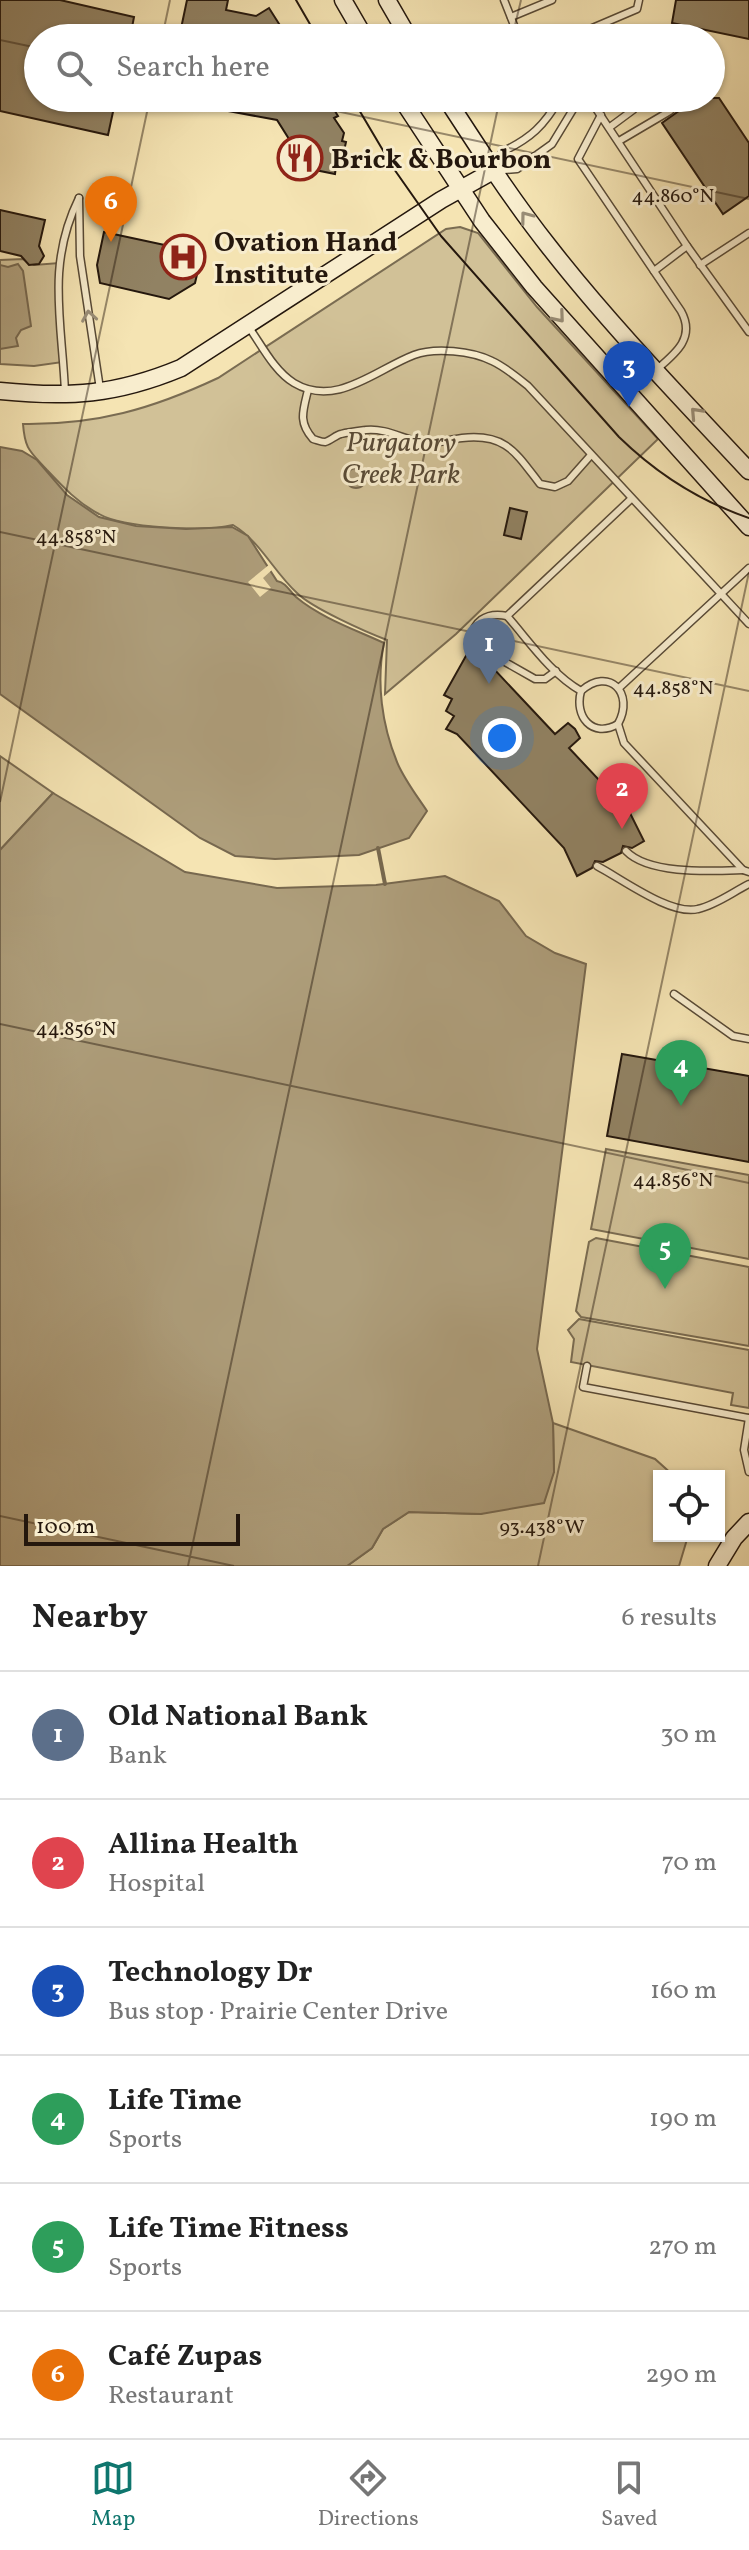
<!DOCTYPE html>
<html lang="en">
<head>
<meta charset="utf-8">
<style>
  body { margin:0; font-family:Vollkorn,serif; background:#f6f6f6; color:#222 }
  .controls { position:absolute; right:24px; bottom:24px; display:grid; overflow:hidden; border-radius:0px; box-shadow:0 2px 6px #0004 }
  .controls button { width:72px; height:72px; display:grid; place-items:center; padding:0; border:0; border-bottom:2px solid #e0e0e0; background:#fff; color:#222; font:40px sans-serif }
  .scale { position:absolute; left:24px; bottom:20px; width:216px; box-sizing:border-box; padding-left:8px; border:4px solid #24170d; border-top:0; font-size:22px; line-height:28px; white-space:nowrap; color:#24170d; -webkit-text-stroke:6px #f8edce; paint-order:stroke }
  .you { position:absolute; left:502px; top:738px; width:28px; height:28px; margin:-20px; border:6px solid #fff; border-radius:50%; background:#1a73e8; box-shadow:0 0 0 12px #1a73e833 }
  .badge { display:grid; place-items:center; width:52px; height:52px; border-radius:50%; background:#0f766e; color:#fff; font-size:26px; font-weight:700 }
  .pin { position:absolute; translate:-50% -66px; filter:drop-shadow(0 2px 4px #0008) }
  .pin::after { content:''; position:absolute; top:42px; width:28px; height:24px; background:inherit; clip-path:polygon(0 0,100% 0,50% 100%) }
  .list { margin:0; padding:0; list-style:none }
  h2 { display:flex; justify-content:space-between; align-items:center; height:104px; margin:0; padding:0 32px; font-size:34px }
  h2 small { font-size:26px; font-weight:400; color:#767676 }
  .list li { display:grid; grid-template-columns:52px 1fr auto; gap:24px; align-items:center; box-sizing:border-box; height:128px; padding:0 32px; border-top:2px solid #e0e0e0 }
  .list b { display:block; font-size:30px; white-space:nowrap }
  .list p { margin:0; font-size:26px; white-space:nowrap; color:#767676 }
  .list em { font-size:26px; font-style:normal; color:#767676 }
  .icon { flex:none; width:44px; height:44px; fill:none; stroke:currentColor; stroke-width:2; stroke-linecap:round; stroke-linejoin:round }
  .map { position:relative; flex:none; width:749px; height:1566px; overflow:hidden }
  .search { position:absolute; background:#fff; box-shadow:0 2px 6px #0004; left:24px; right:24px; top:24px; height:88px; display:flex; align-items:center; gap:20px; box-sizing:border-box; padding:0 28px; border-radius:44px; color:#767676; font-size:30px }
  .sheet { height:872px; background:#fff }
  nav { display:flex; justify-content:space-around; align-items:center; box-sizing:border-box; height:112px; border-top:2px solid #e0e0e0; background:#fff; font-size:22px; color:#767676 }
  nav a { display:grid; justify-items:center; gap:4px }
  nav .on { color:#0f766e }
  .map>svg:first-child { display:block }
  .green { fill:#d1c197; stroke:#7a6c52; stroke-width:2 }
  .water { fill:#ae9e7b; stroke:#77684f; stroke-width:2 }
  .pier { fill:#f5e4b3 }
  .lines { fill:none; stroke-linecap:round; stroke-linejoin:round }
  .stream { stroke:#77684f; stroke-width:4 }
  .building { fill:#918263; stroke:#24170d; stroke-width:2 }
  .lane-casing { stroke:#584a36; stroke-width:9 }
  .secondary-casing { stroke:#24170d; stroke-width:19 }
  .lane { stroke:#f8edce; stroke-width:6 }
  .secondary { stroke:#f8edce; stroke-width:16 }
  .tram { stroke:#24170d; stroke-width:2 }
  .oneway { stroke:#998d77 }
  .ticks { fill:none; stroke:#24170d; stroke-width:2; stroke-opacity:0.45 }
  .labels { text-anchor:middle; stroke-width:6; stroke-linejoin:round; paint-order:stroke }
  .poi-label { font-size:28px; font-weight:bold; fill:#24170d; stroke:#f8edce; text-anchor:start }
  .park-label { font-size:28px; font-style:italic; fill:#584a36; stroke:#f8edce }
  .ticks-label { font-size:20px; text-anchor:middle; fill:#24170d; stroke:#f8edce; stroke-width:6; stroke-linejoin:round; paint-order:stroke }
</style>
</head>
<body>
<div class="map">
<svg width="749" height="1566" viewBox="0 0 749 1566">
  <rect width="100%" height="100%" fill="#f5e4b3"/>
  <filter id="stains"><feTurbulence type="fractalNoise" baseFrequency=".0025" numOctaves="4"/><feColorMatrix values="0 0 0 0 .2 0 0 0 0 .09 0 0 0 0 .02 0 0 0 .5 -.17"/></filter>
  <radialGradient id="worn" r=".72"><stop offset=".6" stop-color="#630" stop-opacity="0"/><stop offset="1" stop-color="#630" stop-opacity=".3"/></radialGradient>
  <!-- green -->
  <g class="green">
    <path d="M 460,227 L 478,233 L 537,307 L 658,439 L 456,634 L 385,694 L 387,640 C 366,632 312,608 297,593 C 274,572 260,541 233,525 C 205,532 124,528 99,514 C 78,503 63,487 47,470 C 30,451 25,450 23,424 C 96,425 152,409 218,378 L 446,229 Z"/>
    <path d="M 23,259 L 34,265 L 59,263 L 63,362 L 34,366 L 0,364 L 0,260 Z"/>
    <path d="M 0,756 L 53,793 L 0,850 Z"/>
    <path d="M 606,1149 L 749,1175 L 749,1259 L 591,1229 Z"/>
    <path d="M 596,1238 L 749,1267 L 749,1346 L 581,1317 L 576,1311 L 589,1242 Z"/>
    <path d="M 579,1319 L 749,1350 L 749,1408 L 731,1405 L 733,1393 L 571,1362 L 574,1339 L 568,1330 Z"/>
    <path d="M 553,1423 L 655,1459 L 674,1476 L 659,1476 L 659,1536 L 688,1536 L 679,1566 L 347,1566 L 372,1548 L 383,1529 L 409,1512 L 481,1514 L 554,1472 Z"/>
  </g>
  <!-- water -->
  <g class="water">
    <path d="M 18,264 L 23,271 L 31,326 L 21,330 L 16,338 L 18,346 L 0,349 L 0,265 L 8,267 Z"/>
    <path d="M 0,447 L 22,451 L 37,460 L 67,495 L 99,517 L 136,526 L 186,529 L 232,527 L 248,536 L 277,581 C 287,583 289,591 296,597 C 321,618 356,630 384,643 C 376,683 382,725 397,762 C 404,779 417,796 427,811 L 409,838 L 359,855 L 275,859 L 235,856 L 200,838 L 0,694 Z"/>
    <circle cx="356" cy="478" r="10"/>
    <path d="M 53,793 L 185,872 L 277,888 L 376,885 L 445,876 L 499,901 L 526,936 L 555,953 L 586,964 L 537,1349 L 553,1423 L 554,1472 L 544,1503 L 481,1514 L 409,1512 L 383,1529 L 372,1548 L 347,1566 L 0,1566 L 0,850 Z"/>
  </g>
  <!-- pier -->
  <path class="pier" d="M 270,564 L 273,569 L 263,578 L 271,588 L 260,597 L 248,582 Z"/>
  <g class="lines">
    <!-- stream -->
    <path class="stream" d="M 378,848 L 385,884"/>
  </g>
  <!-- building -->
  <g class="building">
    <path d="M 0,0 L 60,0 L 134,17 L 130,38 L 38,38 L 38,98 L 116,98 L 108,135 L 0,111 Z"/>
    <path d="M 187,0 L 228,0 L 226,10 L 256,16 L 269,8 L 288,38 L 179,38 Z"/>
    <path d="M 676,0 L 749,0 L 749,39 L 672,23 Z"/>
    <path d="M 190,98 L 327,98 L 338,116 L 334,118 L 344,133 L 342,141 L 346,142 L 342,160 L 337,158 L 335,174 L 305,168 L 304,173 L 290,170 L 294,147 L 277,120 L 190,104 Z"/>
    <path d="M 697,98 L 719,98 L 749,143 L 749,196 L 723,214 L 662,123 Z"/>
    <path d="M 0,210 L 45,220 L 39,246 L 44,256 L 39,264 L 29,265 L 21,256 L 0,251 Z"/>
    <path d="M 104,232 L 202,253 L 195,283 L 169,299 L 100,283 L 97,265 Z"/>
    <path d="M 510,508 L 527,512 L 521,539 L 504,535 Z"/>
    <path d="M 488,637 L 505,647 L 501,653 L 493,654 L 492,659 L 495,663 L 492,667 L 555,734 L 568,723 L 575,729 L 580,738 L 569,748 L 630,813 L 644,841 L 632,848 L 623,846 L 621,853 L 603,862 L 595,861 L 592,868 L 577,876 L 564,848 L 457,734 L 446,729 L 454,716 L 446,711 L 452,699 L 444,695 L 467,654 L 475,658 L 478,653 L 486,652 L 487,647 L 484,643 Z"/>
    <path d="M 622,1054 L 749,1076 L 749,1162 L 607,1136 Z"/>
  </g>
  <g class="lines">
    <!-- lane casing -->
    <g class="lane-casing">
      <g id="lane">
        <path d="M 504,0 L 519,38"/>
        <path d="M 511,17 L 552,0"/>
        <path d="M 569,38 L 637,9 L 639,0"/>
        <path d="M 560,98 C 544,126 531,138 502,152 L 493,171 L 517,169 L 552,144 L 580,98"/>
        <path d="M 589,98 L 687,246 L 749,332"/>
        <path d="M 601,115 L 578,159 L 681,311 C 696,338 675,354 656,370"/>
        <path d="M 610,127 L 633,110 L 644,98"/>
        <path d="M 619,141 L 670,111 L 674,106 L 676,98"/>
        <path d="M 79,198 L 80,256 L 100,389"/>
        <path d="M 700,265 L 749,233"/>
        <path d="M 654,271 L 687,246"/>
        <path d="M 248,326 C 261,344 274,371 294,383 C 336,408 375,370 414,355 C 435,347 472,351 492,361 C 505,367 517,377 528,386 L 749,624"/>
        <path d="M 308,390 C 303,411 298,422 313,439 C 317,440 321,442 325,442 C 330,441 336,435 341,434 C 349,432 358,431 366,430 C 385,428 401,438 419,442 C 435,445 446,440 462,438 C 506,433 516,453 540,484 L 555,487 L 568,481 L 591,455"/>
        <path d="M 65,392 C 62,321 46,265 79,198"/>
        <path d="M 631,499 L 507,616 C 529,641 551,674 581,691 C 574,716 592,739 618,724 L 624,743 L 743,870 L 749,872"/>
        <path d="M 481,648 L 473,643 C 470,621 487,612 507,616"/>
        <path d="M 498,658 L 535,679 L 545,679 L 556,671"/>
        <path d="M 619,688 L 749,568"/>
        <path d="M 581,691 C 609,666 635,693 618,724"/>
        <path d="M 626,851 C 649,875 712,871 743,870"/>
        <path d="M 597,866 C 622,879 671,916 698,909 C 716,905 733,892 749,884"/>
        <path d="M 674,994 L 733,1036 L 749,1039"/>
        <path d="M 587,1366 L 583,1387 L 748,1418"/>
        <path d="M 749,1418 L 744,1450 L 749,1472"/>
      </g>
    </g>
    <!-- secondary casing -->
    <g class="secondary-casing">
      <g id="secondary">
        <path d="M 343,0 L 365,38"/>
        <path d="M 387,0 L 409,38"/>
        <path d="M 401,98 L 482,221 L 534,287 L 749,527"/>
        <path d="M 446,98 C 479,149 512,200 550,248 C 611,326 681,398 749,471"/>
        <path d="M 0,391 C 69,398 116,395 181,368 L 441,200 L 493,171"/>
        <path d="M 717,1566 L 734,1538 L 749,1522"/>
      </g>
    </g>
    <!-- lane -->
    <use href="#lane" class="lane"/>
    <!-- secondary -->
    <use href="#secondary" class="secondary"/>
    <!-- tram -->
    <g class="tram">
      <path d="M 296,0 L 318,38"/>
      <path d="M 352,98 L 394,169 L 441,236 L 619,437 C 657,474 699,501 749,518"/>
    </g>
  </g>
  <!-- one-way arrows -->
  <defs><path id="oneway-chevron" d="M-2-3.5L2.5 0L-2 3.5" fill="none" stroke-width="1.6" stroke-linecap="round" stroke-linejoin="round" transform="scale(2)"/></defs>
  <g class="oneway">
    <use href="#oneway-chevron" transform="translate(526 217) rotate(-127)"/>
    <use href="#oneway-chevron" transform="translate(89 316) rotate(-99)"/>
    <use href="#oneway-chevron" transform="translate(559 317) rotate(50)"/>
    <use href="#oneway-chevron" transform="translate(696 413) rotate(-133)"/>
  </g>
  <!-- ticks -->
  <path class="ticks" d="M 162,38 L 170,0M 512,38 L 521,0M 0,40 L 38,48M 275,98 L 749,199M 0,532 L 749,691M 0,802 L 150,98M 0,1024 L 749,1183M 0,1516 L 234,1566M 188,1566 L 500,98M 538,1566 L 749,572"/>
  <!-- icons -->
  <defs>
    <g id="restaurant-ring" transform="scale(2.3)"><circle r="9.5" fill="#f8edce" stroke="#8f2418" stroke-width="1.5"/><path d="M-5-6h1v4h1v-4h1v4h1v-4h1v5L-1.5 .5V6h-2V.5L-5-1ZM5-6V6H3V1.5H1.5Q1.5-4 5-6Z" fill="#8f2418"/></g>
    <g id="hospital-ring" transform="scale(2.3)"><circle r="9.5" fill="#f8edce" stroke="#8f2418" stroke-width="1.5"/><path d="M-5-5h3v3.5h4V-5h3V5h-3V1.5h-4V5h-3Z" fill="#8f2418"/></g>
  </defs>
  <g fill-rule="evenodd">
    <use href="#restaurant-ring" x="300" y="158"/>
    <use href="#hospital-ring" x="183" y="257"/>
  </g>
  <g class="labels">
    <!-- poi labels -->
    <g class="poi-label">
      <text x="331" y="168">Brick &amp; Bourbon</text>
      <text x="214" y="251">Ovation Hand<tspan x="214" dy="32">Institute</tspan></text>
    </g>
    <!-- park labels -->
    <g class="park-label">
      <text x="401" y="451">Purgatory<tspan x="401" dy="32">Creek Park</tspan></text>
    </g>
  </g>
  <g class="ticks-label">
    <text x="673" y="202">44.860°N</text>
    <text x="76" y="543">44.858°N</text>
    <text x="673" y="694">44.858°N</text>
    <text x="76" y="1035">44.856°N</text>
    <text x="673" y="1186">44.856°N</text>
    <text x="542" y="1533">93.438°W</text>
  </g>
  <rect width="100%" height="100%" filter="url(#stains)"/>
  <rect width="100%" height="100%" fill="url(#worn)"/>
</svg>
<div class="controls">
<button><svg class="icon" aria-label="locate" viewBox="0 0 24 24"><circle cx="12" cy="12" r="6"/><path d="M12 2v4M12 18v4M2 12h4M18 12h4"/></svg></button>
</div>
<div class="scale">100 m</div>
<div class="you"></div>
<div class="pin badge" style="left:489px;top:684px;background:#5c6f8a">1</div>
<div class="pin badge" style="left:622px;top:829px;background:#e0444e">2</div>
<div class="pin badge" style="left:629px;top:407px;background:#1a4fb4">3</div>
<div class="pin badge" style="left:681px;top:1106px;background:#2e9e5b">4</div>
<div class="pin badge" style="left:665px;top:1289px;background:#2e9e5b">5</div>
<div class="pin badge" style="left:111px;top:242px;background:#e8710a">6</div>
<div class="search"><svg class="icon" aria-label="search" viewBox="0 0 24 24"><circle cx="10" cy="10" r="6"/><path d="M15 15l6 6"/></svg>Search here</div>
</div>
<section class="sheet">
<h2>Nearby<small>6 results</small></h2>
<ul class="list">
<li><span class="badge" style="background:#5c6f8a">1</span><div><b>Old National Bank</b><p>Bank</p></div><em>30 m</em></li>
<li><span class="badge" style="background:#e0444e">2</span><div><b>Allina Health</b><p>Hospital</p></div><em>70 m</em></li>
<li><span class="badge" style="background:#1a4fb4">3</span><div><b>Technology Dr</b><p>Bus stop · Prairie Center Drive</p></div><em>160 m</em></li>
<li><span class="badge" style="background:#2e9e5b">4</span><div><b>Life Time</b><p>Sports</p></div><em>190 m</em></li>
<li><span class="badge" style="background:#2e9e5b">5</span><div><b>Life Time Fitness</b><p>Sports</p></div><em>270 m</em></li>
<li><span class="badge" style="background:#e8710a">6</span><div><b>Café Zupas</b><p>Restaurant</p></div><em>290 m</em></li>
</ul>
</section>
<nav>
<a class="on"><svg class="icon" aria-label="map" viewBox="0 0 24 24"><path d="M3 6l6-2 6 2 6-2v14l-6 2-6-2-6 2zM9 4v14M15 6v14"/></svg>Map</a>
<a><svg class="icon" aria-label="directions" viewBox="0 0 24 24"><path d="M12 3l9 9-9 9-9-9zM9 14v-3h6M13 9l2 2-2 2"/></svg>Directions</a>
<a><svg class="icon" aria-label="saved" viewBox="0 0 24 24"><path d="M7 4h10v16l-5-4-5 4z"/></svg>Saved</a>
</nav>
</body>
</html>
